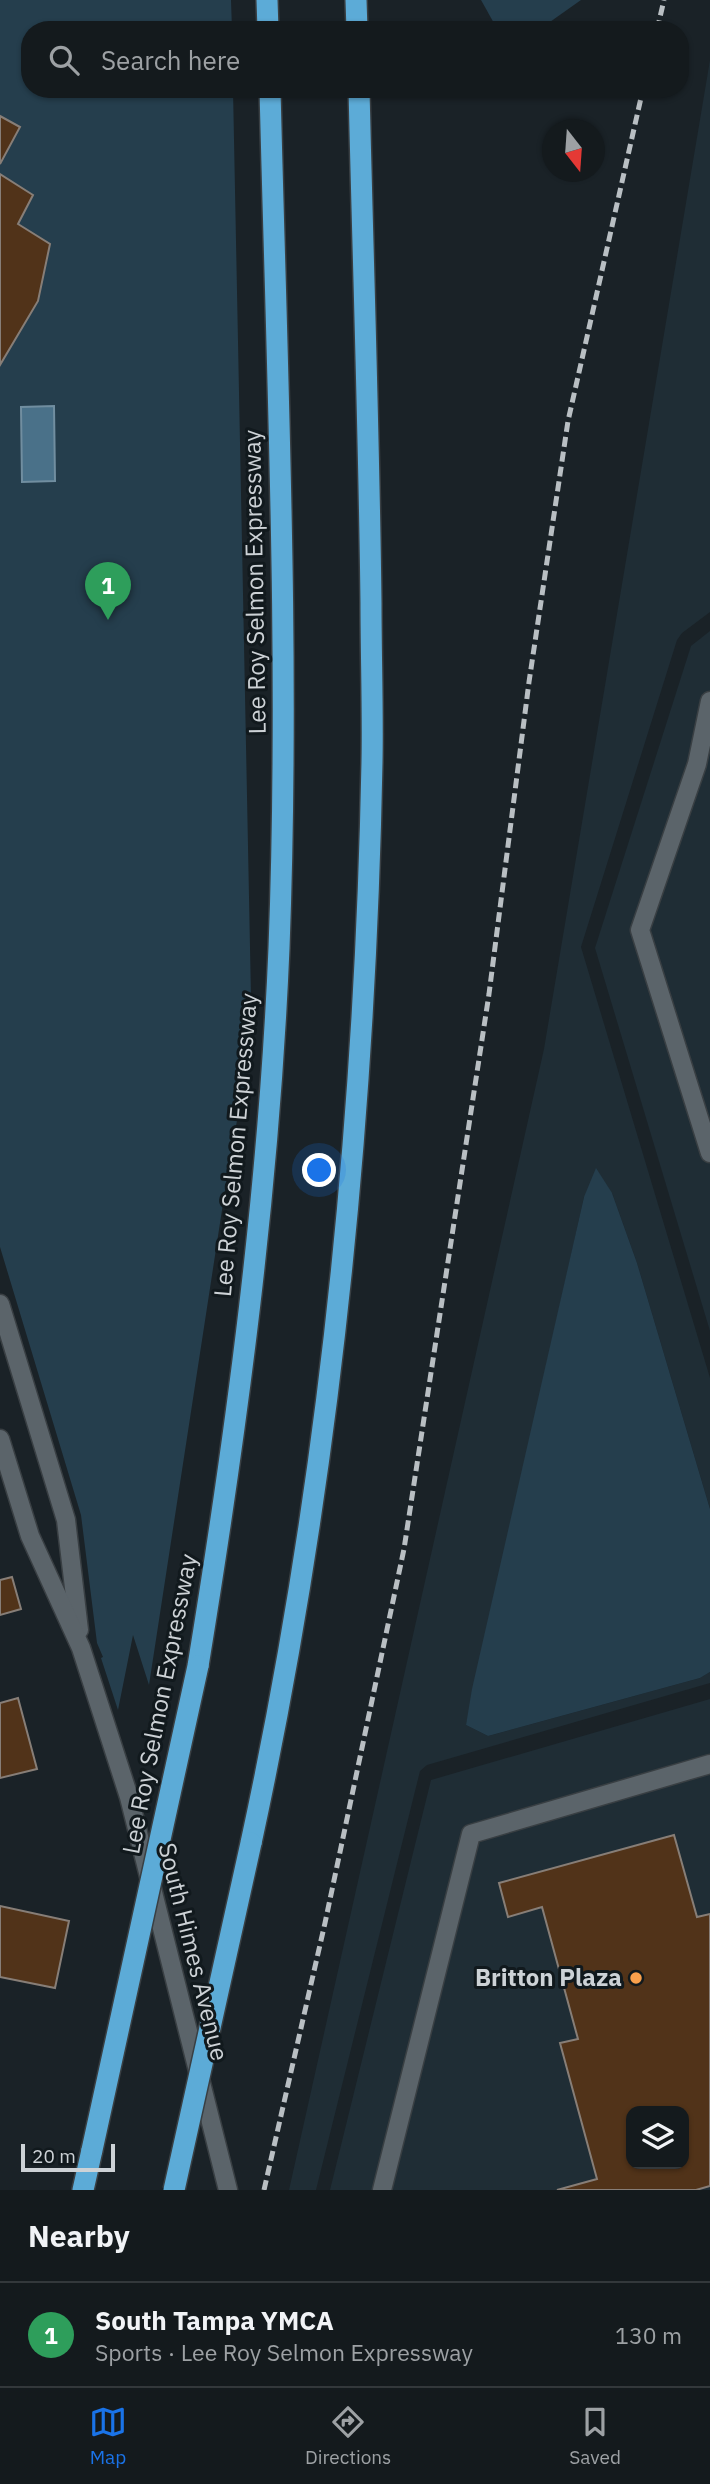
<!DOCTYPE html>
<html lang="en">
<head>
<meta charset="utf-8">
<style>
  body { margin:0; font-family:"IBM Plex Sans",sans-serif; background:#21272a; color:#f1f3f6 }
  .controls { position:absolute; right:21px; bottom:21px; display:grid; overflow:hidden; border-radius:14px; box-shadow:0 2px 5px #0004 }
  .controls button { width:63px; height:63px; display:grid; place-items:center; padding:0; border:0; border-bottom:2px solid #33383b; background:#141a1d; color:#f1f3f6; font:35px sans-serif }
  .compass { position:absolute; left:542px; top:119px; width:63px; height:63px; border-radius:50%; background:#141a1d; box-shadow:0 2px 5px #0004; rotate:163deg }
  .scale { position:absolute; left:21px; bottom:18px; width:94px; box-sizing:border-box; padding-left:7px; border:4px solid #cdd2d6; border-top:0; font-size:19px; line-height:24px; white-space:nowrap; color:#cdd2d6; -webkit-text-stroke:5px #11191d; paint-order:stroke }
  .you { position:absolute; left:320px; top:1171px; width:24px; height:24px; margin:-18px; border:5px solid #fff; border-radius:50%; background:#1a73e8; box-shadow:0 0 0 10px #1a73e833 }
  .badge { display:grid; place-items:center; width:46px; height:46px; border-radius:50%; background:#1a73e8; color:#fff; font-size:23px; font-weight:700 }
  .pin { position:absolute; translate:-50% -58px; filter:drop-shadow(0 2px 4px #0008) }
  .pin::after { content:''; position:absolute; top:37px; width:24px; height:21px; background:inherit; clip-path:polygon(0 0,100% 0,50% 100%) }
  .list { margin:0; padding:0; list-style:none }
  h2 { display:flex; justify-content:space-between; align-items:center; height:91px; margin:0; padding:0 28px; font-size:30px }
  h2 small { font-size:23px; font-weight:400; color:#9da1a4 }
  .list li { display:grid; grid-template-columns:46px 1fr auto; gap:21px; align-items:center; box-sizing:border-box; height:105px; padding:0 28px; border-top:2px solid #33383b }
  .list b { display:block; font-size:26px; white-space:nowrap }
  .list p { margin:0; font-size:23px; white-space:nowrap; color:#9da1a4 }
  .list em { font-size:23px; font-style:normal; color:#9da1a4 }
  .icon { flex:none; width:38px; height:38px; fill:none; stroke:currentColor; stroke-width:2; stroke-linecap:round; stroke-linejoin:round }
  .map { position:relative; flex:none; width:710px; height:2190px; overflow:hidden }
  .search { position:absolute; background:#141a1d; box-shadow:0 2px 5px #0004; left:21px; right:21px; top:21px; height:77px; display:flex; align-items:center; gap:18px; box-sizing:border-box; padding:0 24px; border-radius:28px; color:#9da1a4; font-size:26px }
  .sheet { height:196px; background:#141a1d }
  nav { display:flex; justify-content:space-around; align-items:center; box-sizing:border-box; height:98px; border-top:2px solid #33383b; background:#141a1d; font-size:19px; color:#9da1a4 }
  nav a { display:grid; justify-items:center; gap:4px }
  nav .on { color:#1a73e8 }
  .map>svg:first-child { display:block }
  .built { fill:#1f2d35; fill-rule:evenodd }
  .green { fill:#253e4d }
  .water { fill:#4a7189; stroke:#718ea0; stroke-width:2 }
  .building { fill:#513319; stroke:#877e77; stroke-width:2; fill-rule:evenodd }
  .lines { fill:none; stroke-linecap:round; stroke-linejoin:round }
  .minor-casing { stroke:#393f43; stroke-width:21 }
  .highway-casing { stroke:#393f43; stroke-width:24 }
  .minor { stroke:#5b646a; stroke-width:18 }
  .highway { stroke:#5cabd7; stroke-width:21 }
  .rail { stroke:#b9bfc3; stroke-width:5; stroke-dasharray:10 5; stroke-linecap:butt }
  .highway-bridge-casing { stroke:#393f43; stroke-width:24; stroke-linecap:butt }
  .highway-bridge { stroke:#5cabd7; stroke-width:21 }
  .poi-dot { fill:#f9a04c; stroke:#11191d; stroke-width:2.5 }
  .labels { text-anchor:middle; stroke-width:6; stroke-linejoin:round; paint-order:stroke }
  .street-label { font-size:24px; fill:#cdd2d6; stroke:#11191d }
  .poi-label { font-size:24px; font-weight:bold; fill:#cdd2d6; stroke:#11191d; text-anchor:end }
</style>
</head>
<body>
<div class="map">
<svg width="710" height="2190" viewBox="0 0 710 2190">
  <rect width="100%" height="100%" fill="#1a2227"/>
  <!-- built -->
  <g class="built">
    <path d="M 710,60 L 710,612 L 682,633 L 677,640 L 581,947 L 710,1378 L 710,1509 L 637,1263 L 612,1193 L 584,1197 L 466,1725 L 488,1736 L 700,1678 L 710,1672 L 710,1683 L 427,1765 L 420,1771 L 316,2190 L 289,2190 L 544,1049 Z"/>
    <path d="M 710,631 L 710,1331 L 595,948 L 691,646 Z"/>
    <path d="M 710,1699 L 710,2190 L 330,2190 L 431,1780 ZM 631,2111 L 684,2111 L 684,2164 L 631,2164 Z"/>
  </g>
  <!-- green -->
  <g class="green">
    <path d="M 0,0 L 231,0 L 232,30 L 30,30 L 30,89 L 233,89 L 252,1048 L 232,1145 L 149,1685 L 133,1635 L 118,1710 L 101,1658 L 103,1657 L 97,1643 L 81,1515 L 0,1247 Z"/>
    <path d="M 481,0 L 581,0 L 540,29 L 495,25 Z"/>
    <path d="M 596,1168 L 612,1193 L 637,1263 L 710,1509 L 710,1672 L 700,1678 L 488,1736 L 466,1725 L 472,1689 L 584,1197 Z"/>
  </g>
  <!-- water -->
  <path class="water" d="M 54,406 L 55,481 L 22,482 L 21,407 Z"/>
  <!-- building -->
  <g class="building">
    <path d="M 0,116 L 20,127 L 0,164 Z"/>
    <path d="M 0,174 L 33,195 L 18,224 L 50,244 L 38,301 L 0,365 Z"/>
    <path d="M 12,1577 L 21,1609 L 0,1615 L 0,1580 Z"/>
    <path d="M 18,1698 L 37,1769 L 0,1778 L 0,1703 Z"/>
    <path d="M 674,1835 L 697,1917 L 710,1914 L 710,2186 L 696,2190 L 557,2190 L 597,2179 L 560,2043 L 578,2039 L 542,1907 L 508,1917 L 499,1883 ZM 631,2111 L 684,2111 L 684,2164 L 631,2164 Z"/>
    <path d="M 0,1906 L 69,1921 L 55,1988 L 0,1977 Z"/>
  </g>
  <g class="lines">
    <!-- minor casing -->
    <g class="minor-casing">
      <g id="minor">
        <path d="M 710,701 L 697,764 L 640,930 L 710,1153"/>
        <path d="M 0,1304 L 66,1520 L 79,1630"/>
        <path d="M 0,1439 L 30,1536 L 81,1648 L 129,1797 L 228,2190"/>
        <path d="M 382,2190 L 471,1834 L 710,1764"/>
      </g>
    </g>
    <!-- highway casing -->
    <g class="highway-casing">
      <g id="highway">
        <path d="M 267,0 L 268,30"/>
        <path d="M 356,0 L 357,30"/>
        <path d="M 198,1666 C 237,1428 269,1189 279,948 C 290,662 277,375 270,89"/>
        <path d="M 251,1843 C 328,1488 365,1126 372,762 C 373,709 371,656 371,603 C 369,432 363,260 359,89"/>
        <path d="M 83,2190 L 92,2150"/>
      </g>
    </g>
    <!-- minor -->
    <use href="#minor" class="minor"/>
    <!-- highway -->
    <use href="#highway" class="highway"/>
    <!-- rail -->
    <g class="rail">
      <path d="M 657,30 L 664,0"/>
      <path d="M 264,2190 L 325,1923 L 404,1549 L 489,994 L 529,682 L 568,421 L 643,89"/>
    </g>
    <!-- highway-bridge casing -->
    <g class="highway-bridge-casing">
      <g id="highway-bridge">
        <path d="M 92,2150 L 198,1666"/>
        <path d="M 174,2190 L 251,1843"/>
      </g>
    </g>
    <!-- highway-bridge -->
    <use href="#highway-bridge" class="highway-bridge"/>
  </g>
  <!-- markers -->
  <circle class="poi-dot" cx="636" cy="1978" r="7"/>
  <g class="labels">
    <!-- street labels -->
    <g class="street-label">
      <text transform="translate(255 582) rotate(-91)" y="8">Lee Roy Selmon Expressway</text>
      <text transform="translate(236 1145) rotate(-85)" y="8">Lee Roy Selmon Expressway</text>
      <text transform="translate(160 1704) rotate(-79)" y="8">Lee Roy Selmon Expressway</text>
      <text transform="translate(193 1952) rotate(76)" y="8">South Himes Avenue</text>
    </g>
    <!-- poi labels -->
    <g class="poi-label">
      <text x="622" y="1986">Britton Plaza</text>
    </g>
  </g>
</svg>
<div class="controls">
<button><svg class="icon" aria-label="layers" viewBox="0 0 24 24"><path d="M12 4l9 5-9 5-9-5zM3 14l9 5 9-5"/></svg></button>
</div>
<svg class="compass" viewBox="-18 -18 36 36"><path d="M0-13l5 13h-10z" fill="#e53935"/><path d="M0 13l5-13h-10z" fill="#9da1a4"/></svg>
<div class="scale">20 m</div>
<div class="you"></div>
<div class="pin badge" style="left:108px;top:620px;background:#2e9e5b">1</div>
<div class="search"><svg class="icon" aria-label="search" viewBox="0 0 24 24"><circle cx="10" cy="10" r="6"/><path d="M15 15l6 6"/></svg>Search here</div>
</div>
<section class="sheet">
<h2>Nearby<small></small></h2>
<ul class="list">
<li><span class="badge" style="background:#2e9e5b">1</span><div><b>South Tampa YMCA</b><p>Sports · Lee Roy Selmon Expressway</p></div><em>130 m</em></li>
</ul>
</section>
<nav>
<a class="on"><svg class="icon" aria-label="map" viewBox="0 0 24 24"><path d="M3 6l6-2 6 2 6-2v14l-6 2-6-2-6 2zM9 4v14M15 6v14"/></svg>Map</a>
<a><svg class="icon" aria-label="directions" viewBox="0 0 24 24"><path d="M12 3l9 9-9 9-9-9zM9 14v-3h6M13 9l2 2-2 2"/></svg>Directions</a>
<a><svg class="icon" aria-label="saved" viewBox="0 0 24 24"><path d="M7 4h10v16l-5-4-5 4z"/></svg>Saved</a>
</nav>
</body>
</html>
